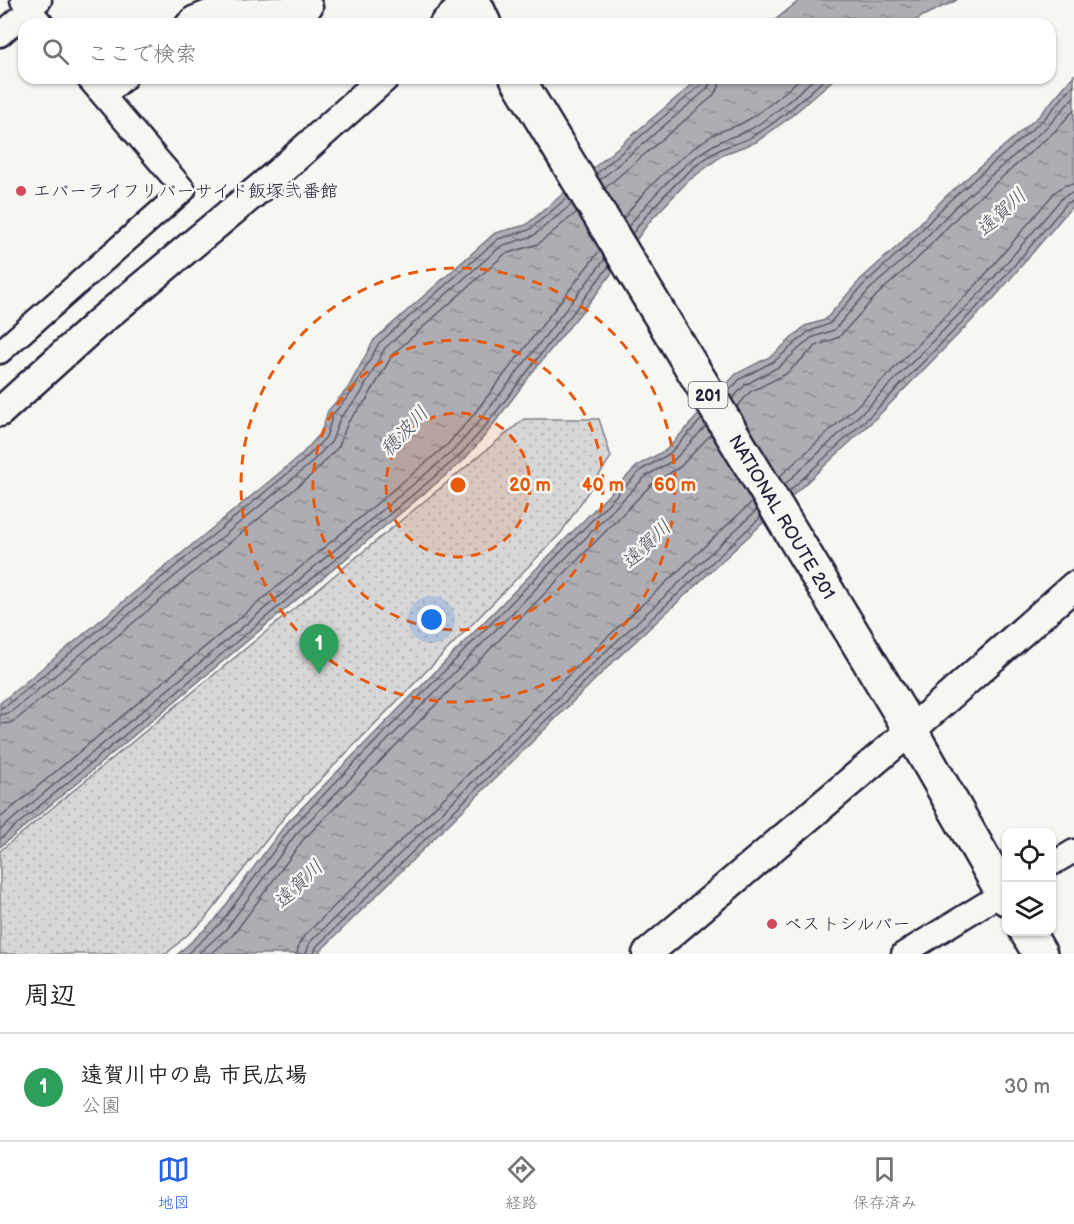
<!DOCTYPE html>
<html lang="ja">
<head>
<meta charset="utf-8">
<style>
  body { margin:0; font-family:"Balsamiq Sans","Klee One",sans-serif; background:#f6f6f6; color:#202124 }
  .controls { position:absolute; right:18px; bottom:18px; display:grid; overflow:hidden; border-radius:12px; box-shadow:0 2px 4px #0004 }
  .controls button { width:54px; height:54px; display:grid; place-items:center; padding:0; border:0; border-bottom:2px solid #e0e0e0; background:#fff; color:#202124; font:30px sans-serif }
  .you { position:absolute; left:432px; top:620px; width:21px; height:21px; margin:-15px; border:4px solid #fff; border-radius:50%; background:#1a73e8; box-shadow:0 0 0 9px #1a73e833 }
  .badge { display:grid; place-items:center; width:39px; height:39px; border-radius:50%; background:#2563eb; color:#fff; font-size:20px; font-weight:700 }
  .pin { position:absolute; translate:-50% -50px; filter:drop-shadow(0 2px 3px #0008) }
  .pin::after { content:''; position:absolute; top:32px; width:21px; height:18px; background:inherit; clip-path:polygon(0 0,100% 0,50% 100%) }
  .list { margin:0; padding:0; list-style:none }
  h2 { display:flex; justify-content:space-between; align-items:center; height:78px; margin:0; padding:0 24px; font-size:26px }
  h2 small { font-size:20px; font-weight:400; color:#757577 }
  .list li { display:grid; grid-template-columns:39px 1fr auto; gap:18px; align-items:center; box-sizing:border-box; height:108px; padding:0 24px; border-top:2px solid #e0e0e0 }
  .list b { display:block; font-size:22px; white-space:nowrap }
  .list p { margin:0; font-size:20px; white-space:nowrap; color:#757577 }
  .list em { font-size:20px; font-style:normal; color:#757577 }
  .icon { flex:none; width:33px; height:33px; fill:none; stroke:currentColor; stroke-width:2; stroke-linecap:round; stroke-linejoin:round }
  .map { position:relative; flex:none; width:1074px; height:954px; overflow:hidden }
  .search { position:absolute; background:#fff; box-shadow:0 2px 4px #0004; left:18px; right:18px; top:18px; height:66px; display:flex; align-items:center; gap:15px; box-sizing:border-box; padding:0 21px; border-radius:18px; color:#757577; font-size:22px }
  .sheet { height:186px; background:#fff }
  nav { display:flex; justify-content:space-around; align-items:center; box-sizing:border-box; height:84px; border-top:2px solid #e0e0e0; background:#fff; font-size:16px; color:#757577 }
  nav a { display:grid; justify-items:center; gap:3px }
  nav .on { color:#2563eb }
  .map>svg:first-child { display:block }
  .park { fill:url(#park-dots); stroke:#7c7c89; stroke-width:1.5 }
  .water { fill:url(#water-ripples); stroke:#757583; stroke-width:1.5 }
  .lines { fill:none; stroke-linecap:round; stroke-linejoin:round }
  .shore { stroke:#5a5a6b; stroke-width:1.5 }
  .minor-casing { stroke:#22223b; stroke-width:27 }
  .tertiary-casing { stroke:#22223b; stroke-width:33 }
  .trunk-casing { stroke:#22223b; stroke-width:38 }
  .minor { stroke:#f6f6f2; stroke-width:22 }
  .tertiary { stroke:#f6f6f2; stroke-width:28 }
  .trunk { stroke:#f6f6f2; stroke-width:33 }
  .ring { fill:none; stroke:#e8590c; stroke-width:3; stroke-dasharray:10 8 }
  .poi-dot { fill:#d1495b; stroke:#f6f6f2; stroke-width:2 }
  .labels { text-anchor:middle; stroke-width:5; stroke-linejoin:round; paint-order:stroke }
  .shield { fill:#f6f6f2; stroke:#626272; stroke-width:1.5 }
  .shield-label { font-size:16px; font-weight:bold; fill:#22223b }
  .poi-label { font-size:18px; fill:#22223b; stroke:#f6f6f2; text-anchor:start }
  .street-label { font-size:18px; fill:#22223b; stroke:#f6f6f2 }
  .water-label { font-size:20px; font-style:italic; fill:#535365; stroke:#f6f6f2 }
  .centre { fill:#e8590c; stroke:#f6f6f2; stroke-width:3 }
  .ring-label { font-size:18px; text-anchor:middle; font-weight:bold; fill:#e8590c; stroke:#f6f6f2; stroke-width:5; stroke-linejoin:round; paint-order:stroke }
</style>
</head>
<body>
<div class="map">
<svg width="1074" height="954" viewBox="0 0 1074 954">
  <defs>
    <pattern id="park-dots" width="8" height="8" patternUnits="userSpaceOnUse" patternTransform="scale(1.5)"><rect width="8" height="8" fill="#d7d7d7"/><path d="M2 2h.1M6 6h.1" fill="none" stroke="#b8b8b9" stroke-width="1.8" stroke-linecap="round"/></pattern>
    <pattern id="water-ripples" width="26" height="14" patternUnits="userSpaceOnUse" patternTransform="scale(1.5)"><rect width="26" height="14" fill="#adadb3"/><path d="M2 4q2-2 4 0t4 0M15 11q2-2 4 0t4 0" fill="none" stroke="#8c8c93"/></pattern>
  </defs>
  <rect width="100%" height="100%" fill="#f6f6f2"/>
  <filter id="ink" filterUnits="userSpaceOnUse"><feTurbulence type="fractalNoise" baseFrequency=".0167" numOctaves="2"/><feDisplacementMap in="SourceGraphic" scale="12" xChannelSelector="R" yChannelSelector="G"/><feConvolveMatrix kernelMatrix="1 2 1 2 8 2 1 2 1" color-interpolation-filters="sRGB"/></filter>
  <g filter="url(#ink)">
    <!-- park -->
    <path class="park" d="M 524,419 L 599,419 L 611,457 L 561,533 L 286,815 L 204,920 L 166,954 L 0,954 L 0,851 Z"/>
    <!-- water -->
    <g class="water">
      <path d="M 800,0 L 957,0 C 942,8 924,13 911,24 L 770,24 Z"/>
      <path d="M 1074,75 L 1074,204 L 994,298 L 876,418 L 612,663 L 317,954 L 178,954 L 215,920 L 285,825 L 638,465 L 666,450 L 736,374 L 773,355 L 805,326 L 825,320 L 861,279 L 901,243 L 945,197 L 1040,115 Z"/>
      <path d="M 700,78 L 835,78 L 788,119 L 756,142 L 724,154 L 687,182 L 650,221 L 597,293 L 534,370 L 487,433 L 463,461 L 0,847 L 0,703 L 300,456 L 321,433 L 328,411 L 348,388 L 374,340 L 495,233 L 526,225 Z"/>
    </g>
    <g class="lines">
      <!-- shore -->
      <g class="shore">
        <path d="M 596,174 L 701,85 L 703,78"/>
        <path d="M 600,180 L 706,90 L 710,84 L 711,78"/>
        <path d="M 605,188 L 712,97 L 719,87 L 720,78"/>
        <path d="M 623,219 C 647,186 678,158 711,136 C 722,129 735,128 746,121 C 766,110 783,93 801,78"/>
        <path d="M 628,227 C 650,198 686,159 719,142 C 729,137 740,135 749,130 C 773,117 794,96 815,78"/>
        <path d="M 632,234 C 653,205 691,164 723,148 C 733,144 744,142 753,136 C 780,121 803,98 826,78"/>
        <path d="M 728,392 L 740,379 L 776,360 L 808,332 L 829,324 L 865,283 L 905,247 L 949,201 L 1044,119 L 1074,85"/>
        <path d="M 732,399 L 745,385 L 780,366 L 811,338 L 834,330 L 870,289 L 911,253 L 955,207 L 1049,125 L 1074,97"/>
        <path d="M 737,407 L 750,392 L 786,374 L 816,346 L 839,337 L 877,295 L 917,259 L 961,213 L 1055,131 L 1074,110"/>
        <path d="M 779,477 L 861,402 L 978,283 L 1055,192 L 1065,185 L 1074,184"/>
        <path d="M 784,485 L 867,408 L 984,289 L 1062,198 L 1068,194 L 1074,193"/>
        <path d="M 788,492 L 872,414 L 990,294 L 1067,203 L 1074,201"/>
        <path d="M 0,708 L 6,706 L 304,460 L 326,437 L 333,414 L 353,391 L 379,343 L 498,239 L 529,230 L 568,197"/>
        <path d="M 0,715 L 11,712 L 309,465 L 332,441 L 340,418 L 360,395 L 385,348 L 501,246 L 533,236 L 572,204"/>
        <path d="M 0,724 L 10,723 L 17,719 L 315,472 L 339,446 L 348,422 L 367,399 L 393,354 L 505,254 L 538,244 L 577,212"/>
        <path d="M 0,818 L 447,445 L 470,419 L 600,250"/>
        <path d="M 0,830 L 453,451 L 477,424 L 605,259"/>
        <path d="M 0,839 L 458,457 L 483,429 L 609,266"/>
        <path d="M 187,954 L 220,924 L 290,829 L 641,470 L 669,454 L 702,419"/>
        <path d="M 198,954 L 226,929 L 296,834 L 646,476 L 674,460 L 706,426"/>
        <path d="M 211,954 L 233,935 L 303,840 L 652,484 L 680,467 L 711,434"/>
        <path d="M 297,954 L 299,944 L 304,936 L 597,647 L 752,502"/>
        <path d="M 306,954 L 310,942 L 603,654 L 757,510"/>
        <path d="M 314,954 L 316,947 L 608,659 L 761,517"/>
      </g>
      <!-- minor casing -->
      <g class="minor-casing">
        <g id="minor">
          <path d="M 22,0 L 42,24"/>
          <path d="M 187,24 L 193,18 L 208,12 L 311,7"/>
          <path d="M 0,35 L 40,0"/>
          <path d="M 104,96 L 125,78"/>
          <path d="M 0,352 L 184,190 L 88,78"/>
          <path d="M 1052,864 L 1074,851"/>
          <path d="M 903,954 L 1006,891"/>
        </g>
      </g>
      <!-- tertiary casing -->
      <g class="tertiary-casing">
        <g id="tertiary">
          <path d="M 444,24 L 469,0"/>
          <path d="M 0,412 L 98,323 L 278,173 L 384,78"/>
          <path d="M 647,954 L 910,731 L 1074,586"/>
        </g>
      </g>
      <!-- trunk casing -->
      <g class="trunk-casing">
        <g id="trunk">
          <path d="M 473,0 L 484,24"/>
          <path d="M 517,78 L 900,712 L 1006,898"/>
          <path d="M 1027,932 L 1040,954"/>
        </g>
      </g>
      <!-- minor -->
      <use href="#minor" class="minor"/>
      <!-- tertiary -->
      <use href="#tertiary" class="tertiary"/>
      <!-- trunk -->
      <use href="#trunk" class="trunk"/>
    </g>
  </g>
  <!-- distance rings -->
  <circle cx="458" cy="485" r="72" fill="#e8590c" fill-opacity=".12"/>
  <g class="ring">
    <circle cx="458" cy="485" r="72"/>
    <circle cx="458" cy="485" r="145"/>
    <circle cx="458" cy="485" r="217"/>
  </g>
  <!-- markers -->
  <g class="poi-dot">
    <circle cx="21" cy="191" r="6"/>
    <circle cx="772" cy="924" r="6"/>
  </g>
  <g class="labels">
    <!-- shield labels -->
    <rect class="shield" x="688.5" y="382" width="39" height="26" rx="4.5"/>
    <g class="shield-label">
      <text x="708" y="401">201</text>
    </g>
    <!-- poi labels -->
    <g class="poi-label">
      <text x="33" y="197">エバーライフリバーサイド飯塚弐番館</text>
      <text x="784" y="930">ベストシルバー</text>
    </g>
    <!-- street labels -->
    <g class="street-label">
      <text transform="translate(782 517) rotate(59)" y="6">NATIONAL ROUTE 201</text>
    </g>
    <!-- water labels -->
    <g class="water-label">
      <text transform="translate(1001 212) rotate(-43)" y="7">遠賀川</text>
      <text transform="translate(404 431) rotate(-47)" y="7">穂波川</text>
      <text transform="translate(646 544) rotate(-44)" y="7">遠賀川</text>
      <text transform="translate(298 884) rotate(-44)" y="7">遠賀川</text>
    </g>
  </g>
  <circle cx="458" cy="485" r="9" class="centre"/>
  <g class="ring-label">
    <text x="530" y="491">20 m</text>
    <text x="603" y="491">40 m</text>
    <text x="675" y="491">60 m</text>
  </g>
</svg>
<div class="controls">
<button><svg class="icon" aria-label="locate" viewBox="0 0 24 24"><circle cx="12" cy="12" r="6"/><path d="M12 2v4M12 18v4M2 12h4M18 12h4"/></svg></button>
<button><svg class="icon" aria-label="layers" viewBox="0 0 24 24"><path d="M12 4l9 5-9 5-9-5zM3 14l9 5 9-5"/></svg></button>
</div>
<div class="you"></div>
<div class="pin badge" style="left:319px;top:674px;background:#2e9e5b">1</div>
<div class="search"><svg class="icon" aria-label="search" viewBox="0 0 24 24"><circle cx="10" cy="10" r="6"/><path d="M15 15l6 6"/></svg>ここで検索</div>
</div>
<section class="sheet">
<h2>周辺<small></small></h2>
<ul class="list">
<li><span class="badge" style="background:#2e9e5b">1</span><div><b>遠賀川中の島 市民広場</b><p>公園</p></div><em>30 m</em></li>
</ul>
</section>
<nav>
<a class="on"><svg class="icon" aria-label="map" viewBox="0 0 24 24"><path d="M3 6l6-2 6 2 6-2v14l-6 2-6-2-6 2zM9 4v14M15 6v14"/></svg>地図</a>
<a><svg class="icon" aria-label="directions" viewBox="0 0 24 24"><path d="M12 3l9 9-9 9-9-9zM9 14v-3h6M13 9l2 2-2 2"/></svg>経路</a>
<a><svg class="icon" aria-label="saved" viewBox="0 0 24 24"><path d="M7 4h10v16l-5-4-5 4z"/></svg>保存済み</a>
</nav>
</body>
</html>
